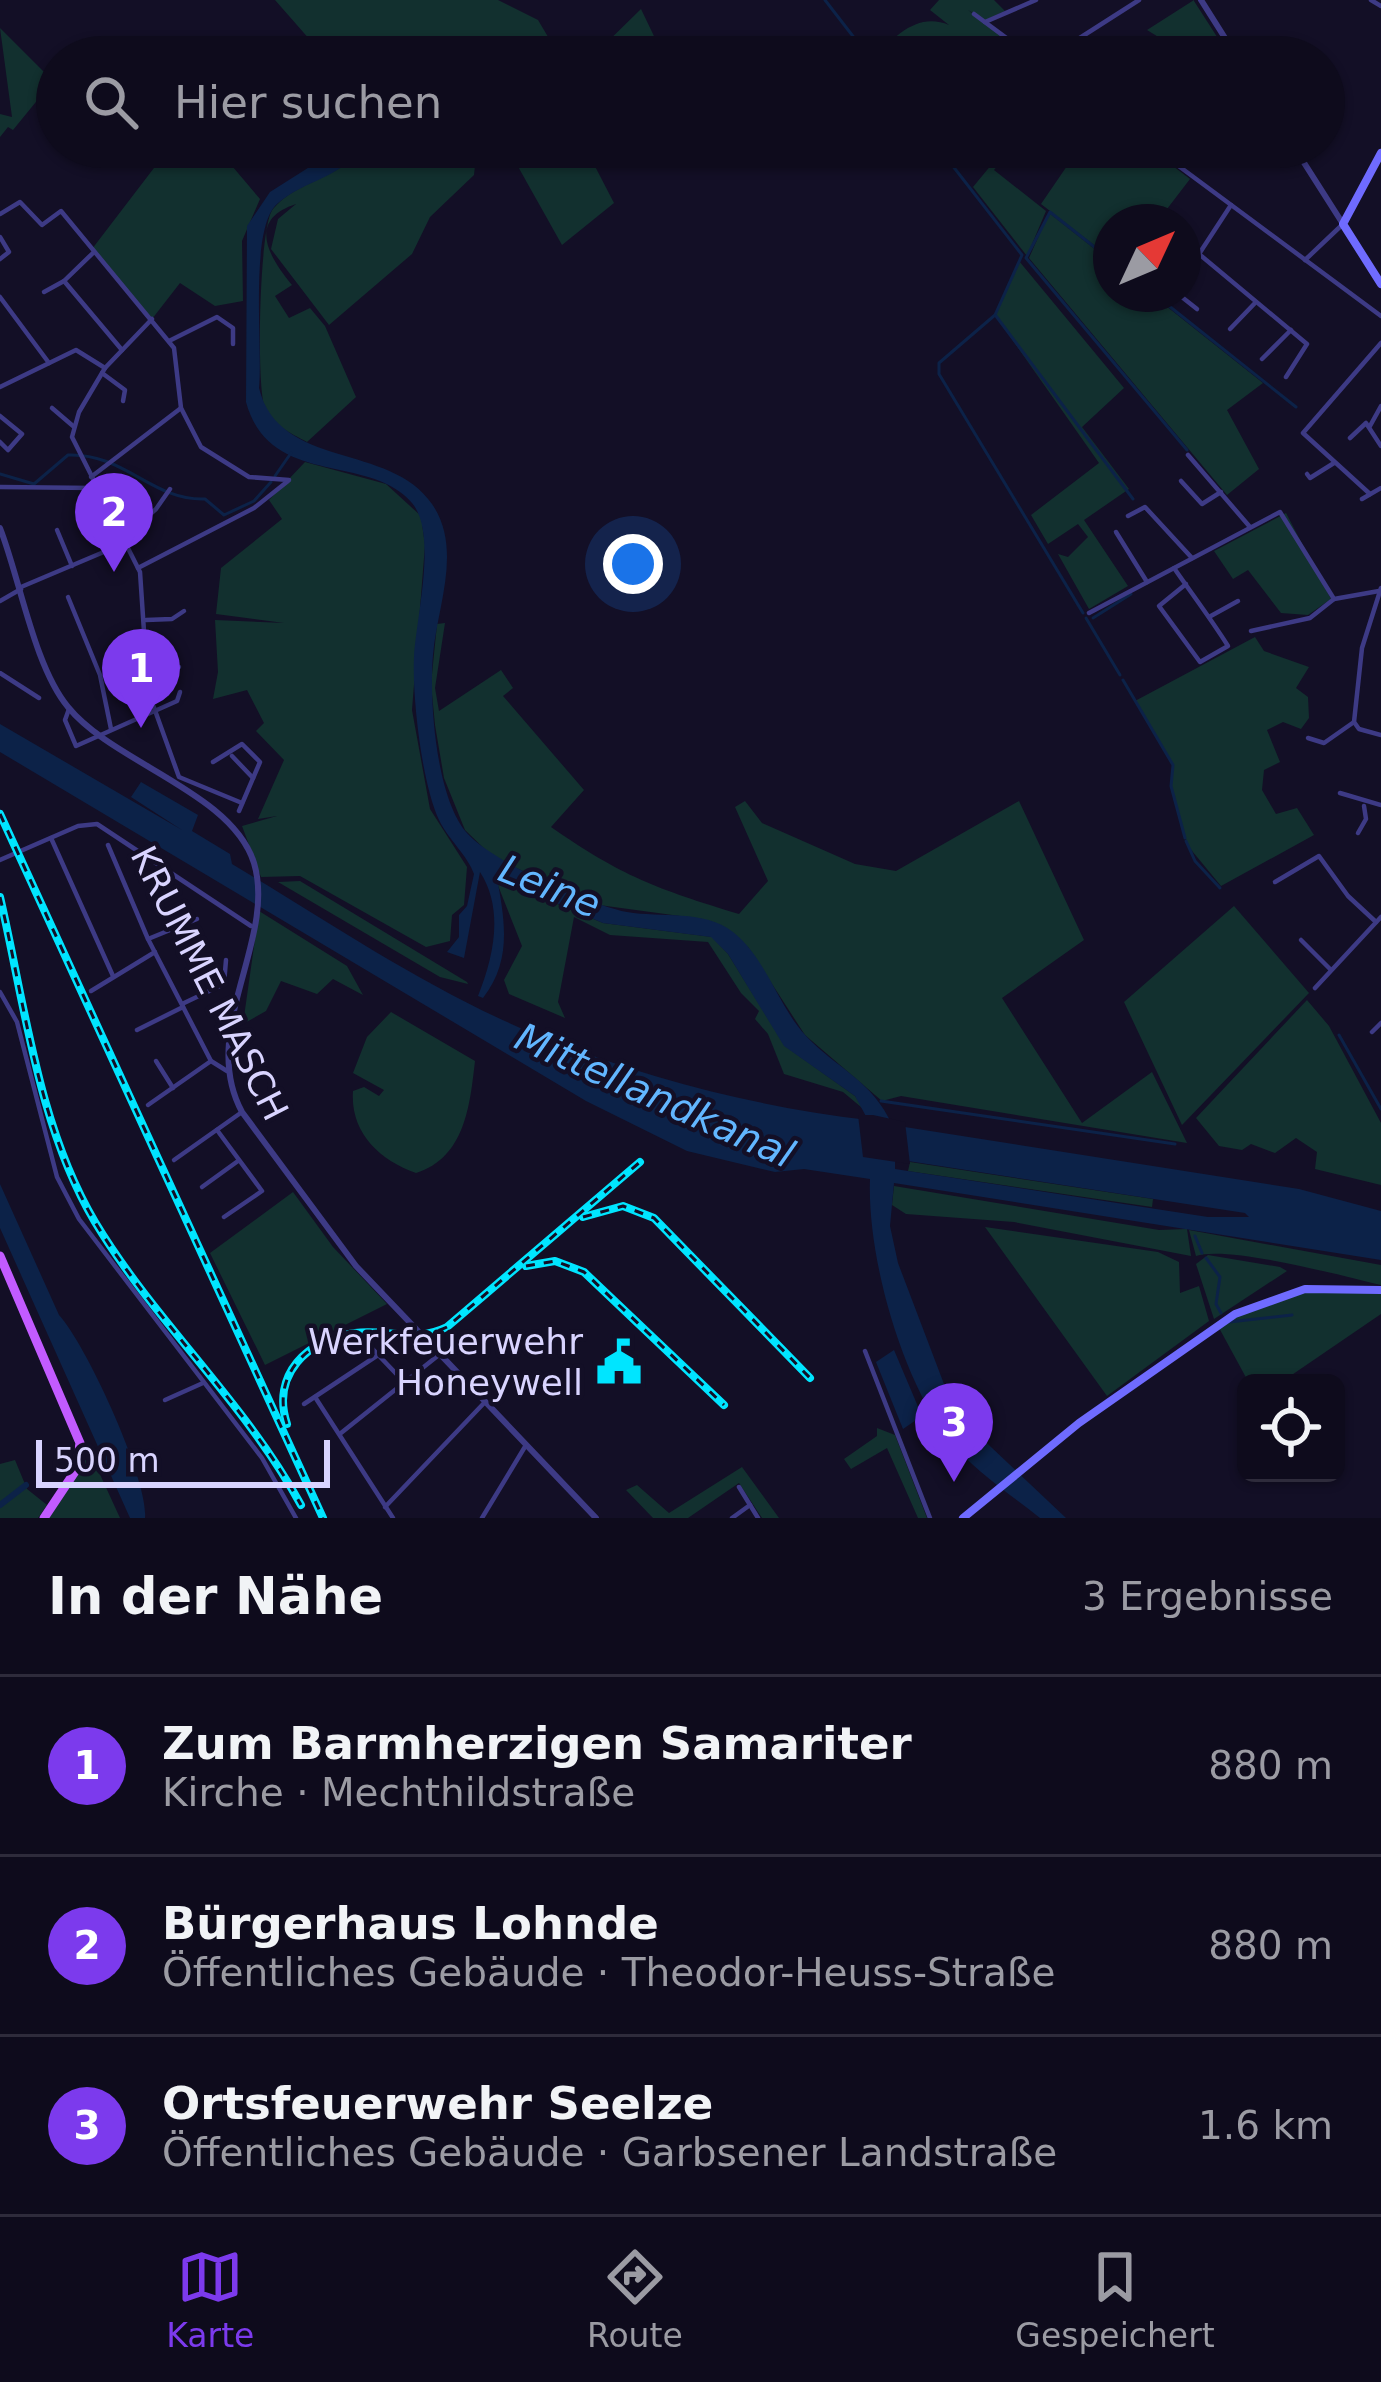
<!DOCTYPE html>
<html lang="de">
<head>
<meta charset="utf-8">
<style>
  body { margin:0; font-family:"DejaVu Sans",sans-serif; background:#171425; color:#f1f3f6 }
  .controls { position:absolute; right:36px; bottom:36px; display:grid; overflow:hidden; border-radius:18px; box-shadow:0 3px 9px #0004 }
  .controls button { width:108px; height:108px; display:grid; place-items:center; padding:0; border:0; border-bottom:3px solid #2e2b3b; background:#0e0b1c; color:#f1f3f6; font:60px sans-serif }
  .compass { position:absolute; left:1093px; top:204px; width:108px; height:108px; border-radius:50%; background:#0e0b1c; box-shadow:0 3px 9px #0004; rotate:46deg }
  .scale { position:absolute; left:36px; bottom:30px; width:294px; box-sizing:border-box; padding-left:12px; border:6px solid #d9d4ff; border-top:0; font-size:33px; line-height:42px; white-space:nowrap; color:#d9d4ff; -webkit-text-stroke:9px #130f26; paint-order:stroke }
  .you { position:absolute; left:633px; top:564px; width:42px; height:42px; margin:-30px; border:9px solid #fff; border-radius:50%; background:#1a73e8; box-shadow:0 0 0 18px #1a73e833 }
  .badge { display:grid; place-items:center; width:78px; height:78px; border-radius:50%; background:#7c3aed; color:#fff; font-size:39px; font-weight:700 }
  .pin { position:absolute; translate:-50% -99px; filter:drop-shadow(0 3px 6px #0008) }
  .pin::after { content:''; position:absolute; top:63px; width:42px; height:36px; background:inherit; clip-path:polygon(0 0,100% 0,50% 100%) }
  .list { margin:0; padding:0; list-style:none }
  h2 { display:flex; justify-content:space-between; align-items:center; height:156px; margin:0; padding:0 48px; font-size:51px }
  h2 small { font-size:39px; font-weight:400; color:#9b9ba3 }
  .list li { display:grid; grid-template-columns:78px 1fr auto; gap:36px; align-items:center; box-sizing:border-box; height:180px; padding:0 48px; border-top:3px solid #2e2b3b }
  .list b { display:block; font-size:45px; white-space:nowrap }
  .list p { margin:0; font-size:39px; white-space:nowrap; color:#9b9ba3 }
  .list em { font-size:39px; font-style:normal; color:#9b9ba3 }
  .icon { flex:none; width:66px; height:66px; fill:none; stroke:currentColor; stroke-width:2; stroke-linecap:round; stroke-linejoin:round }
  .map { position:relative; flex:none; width:1381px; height:1518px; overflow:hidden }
  .search { position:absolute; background:#0e0b1c; box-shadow:0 3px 9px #0004; left:36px; right:36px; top:36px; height:132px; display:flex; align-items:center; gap:30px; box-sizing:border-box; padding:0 42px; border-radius:66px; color:#9b9ba3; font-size:45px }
  .sheet { height:696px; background:#0e0b1c }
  nav { display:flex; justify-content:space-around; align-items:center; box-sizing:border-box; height:168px; border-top:3px solid #2e2b3b; background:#0e0b1c; font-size:33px; color:#9b9ba3 }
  nav a { display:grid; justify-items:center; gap:6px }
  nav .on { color:#7c3aed }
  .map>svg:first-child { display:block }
  .green { fill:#12302f }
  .water { fill:#0c2248; fill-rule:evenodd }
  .pier { fill:#130f26 }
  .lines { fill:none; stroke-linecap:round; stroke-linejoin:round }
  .stream { stroke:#0c2248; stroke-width:3 }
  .canal { stroke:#0c2248; stroke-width:6 }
  .minor { stroke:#3d3a85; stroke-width:4.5 }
  .tertiary { stroke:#3d3a85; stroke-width:6 }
  .secondary { stroke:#6f6bff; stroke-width:8 }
  .primary { stroke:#c25bff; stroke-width:9 }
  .rail-casing { stroke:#00e5ff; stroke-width:8 }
  .rail { stroke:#130f26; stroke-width:3; stroke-dasharray:9; stroke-linecap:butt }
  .labels { text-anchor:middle; stroke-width:9; stroke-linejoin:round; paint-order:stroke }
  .street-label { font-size:36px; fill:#d9d4ff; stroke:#130f26 }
  .poi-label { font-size:36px; fill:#d9d4ff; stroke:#130f26; text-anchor:end }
  .water-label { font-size:39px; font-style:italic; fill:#62b6ff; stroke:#130f26 }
</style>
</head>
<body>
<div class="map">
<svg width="1381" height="1518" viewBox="0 0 1381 1518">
  <rect width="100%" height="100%" fill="#130f26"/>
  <!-- green -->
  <g class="green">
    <path d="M 275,0 L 498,0 L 538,20 L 560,57 L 325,57 Z"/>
    <path d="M 939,0 L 994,0 L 1005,11 L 985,20 L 968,10 L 1009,41 L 996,57 L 875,57 C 895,36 918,12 949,25 L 930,10 Z"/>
    <path d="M 1194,0 L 1194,1 L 1230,57 L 1191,57 L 1147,30 Z"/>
    <path d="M 641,9 L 664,57 L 592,57 Z"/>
    <path d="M 0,28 L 53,81 L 13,130 L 8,127 L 0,137 L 0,114 L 12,117 Z"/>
    <path d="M 170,147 L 216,147 L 260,199 L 242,241 L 243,301 L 215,306 L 180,283 L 152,319 L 92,249 Z"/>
    <path d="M 362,147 L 477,147 L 474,175 L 430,217 L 412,254 L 329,325 L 271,249 L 278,219 L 296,204 C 247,220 268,256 292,285 L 275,296 L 289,318 L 310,308 L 325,326 L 356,397 L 307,442 C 291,433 273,426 265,408 C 256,388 259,225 273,209 C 297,180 339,180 362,147 Z"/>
    <path d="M 507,147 L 585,147 L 614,203 L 562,245 Z"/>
    <path d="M 1006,147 L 1013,147 L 994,170 L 1046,211 L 1027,256 L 973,187 Z"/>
    <path d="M 1080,147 L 1148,147 L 1190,179 L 1157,222 L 1111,222 L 1111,258 L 1041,204 Z"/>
    <path d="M 1049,213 L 1111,262 L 1111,294 L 1151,294 L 1263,383 L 1227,410 L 1259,469 L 1227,495 L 1029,258 Z"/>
    <path d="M 1019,261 L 1124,388 L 1082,427 L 1129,489 L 1084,520 L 1128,586 L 1089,609 L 1058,554 L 1068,557 L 1088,537 L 1078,524 L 1048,544 L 1031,515 L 1099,463 L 995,315 Z"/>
    <path d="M 305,462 L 386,484 L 421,516 L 425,545 L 412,710 L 430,809 L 467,867 L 464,905 L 452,915 L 450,941 L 426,947 L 300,876 L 261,877 L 242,826 L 277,816 L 258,819 L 284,760 L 256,731 L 264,723 L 247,690 L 213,699 L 218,672 L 215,620 L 284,623 L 216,614 L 221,568 L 282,519 L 269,500 Z"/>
    <path d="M 1286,513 L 1331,599 L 1308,615 L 1281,613 L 1248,570 L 1233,579 L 1214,551 Z"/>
    <path d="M 445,623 L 435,688 L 439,711 L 501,670 L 513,688 L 503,696 L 584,790 L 551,827 C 621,876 657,889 739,914 L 768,881 L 735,807 L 745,801 L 762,823 L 855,864 L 896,871 L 1019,801 L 1084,940 L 1002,998 L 1082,1123 L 1152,1072 L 1187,1143 L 901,1096 L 882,1101 L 805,1035 L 748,947 L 702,919 L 599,905 L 494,858 L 465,830 L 444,778 L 435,725 L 431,684 L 437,624 Z"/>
    <path d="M 1255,637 L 1264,651 L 1309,667 L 1296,688 L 1308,697 L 1309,718 L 1301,729 L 1283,722 L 1267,730 L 1280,762 L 1264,770 L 1262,790 L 1276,814 L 1297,808 L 1314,835 L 1221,886 L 1188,846 L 1171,786 L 1173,764 L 1135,701 Z"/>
    <path d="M 495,878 L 603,923 L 712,937 L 728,954 L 785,1046 L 855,1096 L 867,1112 L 843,1092 L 784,1074 L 768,1034 L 755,1019 L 759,1011 L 741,993 L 708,942 L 610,935 L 574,917 L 558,1002 L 565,1018 L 509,994 L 504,980 L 522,946 Z"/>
    <path d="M 300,881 L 467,982 L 468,984 L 440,977 L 278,882 Z"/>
    <path d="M 1234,906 L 1309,993 L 1182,1125 L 1124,1002 Z"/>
    <path d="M 259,911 L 347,966 L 363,995 L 333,979 L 317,994 L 281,981 L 266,1011 L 243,1024 Z"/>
    <path d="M 1307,1000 L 1329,1026 L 1381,1123 L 1381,1185 L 1315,1169 L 1317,1152 L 1296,1138 L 1275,1153 L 1251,1144 L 1242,1150 L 1219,1146 L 1196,1118 Z"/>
    <path d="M 391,1012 L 475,1061 C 470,1105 465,1158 416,1173 C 379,1160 350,1132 353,1091 L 364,1087 L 379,1096 L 384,1090 L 353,1073 L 367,1037 Z"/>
    <path d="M 910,1162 L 1153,1199 L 1152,1207 L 908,1171 Z"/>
    <path d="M 894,1186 L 1159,1230 L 1187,1229 L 1191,1256 L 1014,1222 L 906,1214 L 892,1205 Z"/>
    <path d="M 293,1192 L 333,1247 L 387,1304 L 265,1365 L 210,1253 Z"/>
    <path d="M 985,1227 L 1158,1252 L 1179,1262 L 1180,1293 L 1199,1286 L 1209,1321 L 1107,1396 Z"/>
    <path d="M 1189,1230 L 1381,1265 L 1381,1285 C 1343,1276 1228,1245 1196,1256 Z"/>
    <path d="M 1208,1255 L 1280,1267 L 1287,1271 L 1214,1319 L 1196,1264 Z"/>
    <path d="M 1313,1290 L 1381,1293 L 1381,1314 L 1280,1383 L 1249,1383 L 1218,1326 L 1258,1305 Z"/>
    <path d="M 877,1428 L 895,1435 L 927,1518 L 918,1518 L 887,1448 L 851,1469 L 844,1459 L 877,1436 Z"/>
    <path d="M 92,1457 L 120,1518 L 47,1518 L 84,1461 Z"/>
    <path d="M 15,1460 L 27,1489 L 47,1505 L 38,1518 L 0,1518 L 0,1464 Z"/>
    <path d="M 742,1467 L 779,1518 L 762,1518 L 739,1483 L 688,1518 L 653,1518 L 626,1490 L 637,1485 L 669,1513 Z"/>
  </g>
  <!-- water -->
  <g class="water">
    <path d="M 341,147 L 362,147 C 340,179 304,180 277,204 C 249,229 263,347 259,388 C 279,470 390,442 432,504 C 463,549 437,607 433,655 C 429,701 436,796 466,832 C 492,862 587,904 627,912 C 661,918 704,909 733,932 C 767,959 777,1005 806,1036 C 836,1068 873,1081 892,1125 L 1299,1189 L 1381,1211 L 1381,1260 L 894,1183 L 890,1226 L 898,1263 L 955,1413 L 1066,1518 L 1040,1518 C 1010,1494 972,1469 949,1440 C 901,1378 867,1256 870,1179 L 804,1169 L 775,1172 L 687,1151 L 586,1101 L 0,752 L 0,724 L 182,830 L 131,797 L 141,782 L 198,815 L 192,831 L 230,854 L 232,864 C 336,926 441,999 555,1042 C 653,1080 763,1108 868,1120 L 855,1096 L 784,1046 L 728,954 L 711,937 L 603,923 L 497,878 C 505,921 512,961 483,998 L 478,996 C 494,956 504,909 480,872 L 464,958 L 447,952 L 459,937 L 459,915 L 467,906 L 474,874 C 468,856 448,839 439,820 C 422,784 412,698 414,657 C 416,617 438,534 412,503 C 369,452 270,489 246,402 L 247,226 L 270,192 ZM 895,1159 L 1245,1213 L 1249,1217 L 1208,1217 L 908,1171 L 895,1169 Z"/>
    <path d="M 0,1184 L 59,1315 C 86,1344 149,1481 145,1518 L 130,1518 L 0,1228 Z"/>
    <path d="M 894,1350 L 922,1416 L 903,1429 L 876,1362 Z"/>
  </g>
  <!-- pier -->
  <path class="pier" d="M 873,1115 L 905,1122 L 910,1164 L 863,1157 L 858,1115 Z"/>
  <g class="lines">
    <!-- stream -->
    <g class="stream">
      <path d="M 825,0 L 869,57"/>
      <path d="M 938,147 L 1022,255 L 995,315 L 939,363 L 939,374 L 1083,613"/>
      <path d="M 1111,260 L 1050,212 L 1026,258 L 1187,450"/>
      <path d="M 1154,294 L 1296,407"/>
      <path d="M 996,316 L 1133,499"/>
      <path d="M 0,474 L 34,484 L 68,455 C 125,453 152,501 205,499 L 224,515 L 254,501 L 271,482"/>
      <path d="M 275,476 L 291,453"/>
      <path d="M 1086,618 L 1120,675"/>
      <path d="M 1093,618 L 1131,594"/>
      <path d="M 1123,680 L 1173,765 L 1171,786 L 1185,838"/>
      <path d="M 1186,841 L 1195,861 L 1220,888"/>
      <path d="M 1339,1035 L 1381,1109"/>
      <path d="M 881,1101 L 1175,1144"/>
      <path d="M 1195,1236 L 1202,1253"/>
      <path d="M 1206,1258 L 1220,1277 L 1216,1304 L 1221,1313"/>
      <path d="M 1229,1322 L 1292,1315"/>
    </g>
    <!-- canal -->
    <path class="canal" d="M 0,1505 L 26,1485"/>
    <!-- minor -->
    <g class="minor">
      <path d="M 1371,0 L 1381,6"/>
      <path d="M 974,14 L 1032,57"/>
      <path d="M 985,22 L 1036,0"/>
      <path d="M 1050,57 L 1139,0"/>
      <path d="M 1153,147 L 1381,316"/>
      <path d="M 1231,205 L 1199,254 L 1307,344 L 1286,377"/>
      <path d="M 0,214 L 20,202 L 42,225 L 61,211 L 174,348 L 181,408 L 201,447 L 249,477 L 289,480"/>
      <path d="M 0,237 L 9,252 L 0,259"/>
      <path d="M 94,252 L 64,281 L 122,350"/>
      <path d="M 1305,260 L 1343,224"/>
      <path d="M 1183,270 L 1199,253"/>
      <path d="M 44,292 L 64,281"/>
      <path d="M 1178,294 L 1197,309"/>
      <path d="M 0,297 L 49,363"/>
      <path d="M 152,319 L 105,368 L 79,412 L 72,437 L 140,572 L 148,691 L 179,777 L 242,803"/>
      <path d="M 1230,329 L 1255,303"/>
      <path d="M 169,341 L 217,317 L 233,328 L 233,344"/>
      <path d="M 1262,359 L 1291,330"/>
      <path d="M 102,373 L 125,390 L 123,401"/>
      <path d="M 0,387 L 76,350 L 105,368"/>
      <path d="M 52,408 L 73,426"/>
      <path d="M 0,416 L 22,434 L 8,450 L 0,442"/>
      <path d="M 1370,426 L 1381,406"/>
      <path d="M 1350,438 L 1366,423 L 1381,446"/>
      <path d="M 1188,455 L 1250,527"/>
      <path d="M 1307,474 L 1310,478 L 1334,463"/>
      <path d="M 91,477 L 181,408"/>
      <path d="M 1181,481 L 1202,504 L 1221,492"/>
      <path d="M 0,487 L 94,488"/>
      <path d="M 1370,494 L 1303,433 L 1381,343"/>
      <path d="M 1362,499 L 1381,488"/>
      <path d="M 1128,516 L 1145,507 L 1192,558"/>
      <path d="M 57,530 L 72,566"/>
      <path d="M 1116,532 L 1147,582"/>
      <path d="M 122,539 L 156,509 L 170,489"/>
      <path d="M 138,568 L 254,508 L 288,481"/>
      <path d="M 1174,568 C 1192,594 1211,619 1228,646 L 1200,662 L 1159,606 L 1186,584"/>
      <path d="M 21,587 L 125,543"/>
      <path d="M 1381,588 L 1362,648 L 1354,722 L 1359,729 L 1381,735"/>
      <path d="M 68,597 L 100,675 L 111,729"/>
      <path d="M 0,601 L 21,589"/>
      <path d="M 1089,613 L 1280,512 L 1334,599 L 1379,591"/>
      <path d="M 1209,617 L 1238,601"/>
      <path d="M 146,620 L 172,619 L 184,611"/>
      <path d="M 1251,631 L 1310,618 L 1334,599"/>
      <path d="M 147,670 L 179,667"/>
      <path d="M 0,673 L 39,698"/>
      <path d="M 69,709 L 65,720 L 76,746 L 177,701 L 180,692"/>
      <path d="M 1308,738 L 1324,743 L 1354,722"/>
      <path d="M 232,756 L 253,778"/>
      <path d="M 213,762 L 242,744 L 260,762 L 239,811"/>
      <path d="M 1340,793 L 1381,805"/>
      <path d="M 1358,833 L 1366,819 L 1364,806"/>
      <path d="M 51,838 L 113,976"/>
      <path d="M 108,845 L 148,939 L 211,1061 L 227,1071"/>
      <path d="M 0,860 L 78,826 L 97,824 L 251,926"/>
      <path d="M 1275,882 L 1319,856 L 1348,896 L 1376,922"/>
      <path d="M 148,939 L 197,919"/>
      <path d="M 1301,940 L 1331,970"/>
      <path d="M 1315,988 L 1381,917"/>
      <path d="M 91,991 L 155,952"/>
      <path d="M 0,992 L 17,1022 L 57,1177 L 79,1219 L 262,1458 L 296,1518"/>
      <path d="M 182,1004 L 224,984 L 226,960"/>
      <path d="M 137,1030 L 183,1007"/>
      <path d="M 1372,1032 L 1381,1023"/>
      <path d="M 156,1061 L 173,1088"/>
      <path d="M 148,1105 L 211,1061"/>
      <path d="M 217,1130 L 262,1191 L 224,1217"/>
      <path d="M 174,1160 L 242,1112"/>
      <path d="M 202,1187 L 238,1161"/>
      <path d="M 365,1341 L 404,1382"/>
      <path d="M 865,1351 L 930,1518"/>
      <path d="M 315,1397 L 393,1518"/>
      <path d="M 165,1400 L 203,1383"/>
      <path d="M 304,1404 L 378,1355"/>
      <path d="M 341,1433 L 440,1354"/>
      <path d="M 739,1487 L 758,1518"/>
      <path d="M 385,1507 L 485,1402"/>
      <path d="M 482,1518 L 526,1445"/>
      <path d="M 732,1518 L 750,1505"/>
    </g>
    <!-- tertiary -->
    <g class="tertiary">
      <path d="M 1201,0 L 1237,57"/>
      <path d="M 1294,147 L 1343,224"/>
      <path d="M 0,528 C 20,579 34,666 68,707 C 113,763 232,792 254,863 C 277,940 198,1031 242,1112 L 356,1266 L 596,1518"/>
    </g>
    <!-- secondary -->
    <g class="secondary">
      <path d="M 1381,153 L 1343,224 L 1381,284"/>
      <path d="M 963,1518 L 1079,1423 L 1235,1314 L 1305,1289 L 1381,1290"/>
    </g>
    <!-- primary -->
    <path class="primary" d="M 0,1256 L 80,1443 L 76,1470 L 44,1518"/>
    <!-- rail casing -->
    <g class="rail-casing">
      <g id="rail">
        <path d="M 0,814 L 323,1518"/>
        <path d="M 0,897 C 25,1005 38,1126 95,1222 C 155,1322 245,1402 301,1505"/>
        <path d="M 583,1217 L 623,1206 L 654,1218 L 810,1378"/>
        <path d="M 526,1266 L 555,1261 L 584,1272 L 724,1405"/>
        <path d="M 287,1424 C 271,1375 307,1339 355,1333 C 389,1329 414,1343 447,1327 L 640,1162"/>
      </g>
    </g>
    <!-- rail -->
    <use href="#rail" class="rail"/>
  </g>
  <!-- icons -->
  <defs>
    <g id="civic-bare" transform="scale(3.6)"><path d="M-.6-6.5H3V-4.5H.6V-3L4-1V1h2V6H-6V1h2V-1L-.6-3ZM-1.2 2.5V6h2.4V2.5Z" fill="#00e5ff" stroke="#130f26" stroke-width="2.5" paint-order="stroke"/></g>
  </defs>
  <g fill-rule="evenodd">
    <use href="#civic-bare" x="619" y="1362"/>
  </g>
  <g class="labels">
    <!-- street labels -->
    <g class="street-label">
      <text transform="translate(210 983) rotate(63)" y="13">KRUMME MASCH</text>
    </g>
    <!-- poi labels -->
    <g class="poi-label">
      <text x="583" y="1354">Werkfeuerwehr<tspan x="583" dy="41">Honeywell</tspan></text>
    </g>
    <!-- water labels -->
    <g class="water-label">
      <text transform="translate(550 886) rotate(22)" y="14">Leine</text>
      <text transform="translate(655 1095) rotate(24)" y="14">Mittellandkanal</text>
    </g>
  </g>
</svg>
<div class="controls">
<button><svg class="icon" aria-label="locate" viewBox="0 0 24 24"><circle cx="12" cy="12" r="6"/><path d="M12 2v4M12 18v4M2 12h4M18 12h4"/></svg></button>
</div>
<svg class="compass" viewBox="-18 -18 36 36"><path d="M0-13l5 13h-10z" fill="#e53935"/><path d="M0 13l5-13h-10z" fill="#9b9ba3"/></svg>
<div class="scale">500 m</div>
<div class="you"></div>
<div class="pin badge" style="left:141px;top:728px">1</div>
<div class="pin badge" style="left:114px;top:572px">2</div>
<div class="pin badge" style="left:954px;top:1482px">3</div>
<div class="search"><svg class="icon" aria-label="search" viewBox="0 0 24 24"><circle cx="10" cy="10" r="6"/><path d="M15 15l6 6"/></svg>Hier suchen</div>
</div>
<section class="sheet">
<h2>In der Nähe<small>3 Ergebnisse</small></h2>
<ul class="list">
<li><span class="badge">1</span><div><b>Zum Barmherzigen Samariter</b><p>Kirche · Mechthildstraße</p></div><em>880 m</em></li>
<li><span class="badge">2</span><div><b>Bürgerhaus Lohnde</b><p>Öffentliches Gebäude · Theodor-Heuss-Straße</p></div><em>880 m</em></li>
<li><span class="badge">3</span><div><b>Ortsfeuerwehr Seelze</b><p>Öffentliches Gebäude · Garbsener Landstraße</p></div><em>1.6 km</em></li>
</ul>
</section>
<nav>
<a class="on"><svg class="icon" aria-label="map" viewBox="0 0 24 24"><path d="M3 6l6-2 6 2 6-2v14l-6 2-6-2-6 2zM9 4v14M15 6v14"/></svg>Karte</a>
<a><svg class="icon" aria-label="directions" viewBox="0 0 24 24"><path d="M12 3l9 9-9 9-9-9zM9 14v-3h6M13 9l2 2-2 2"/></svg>Route</a>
<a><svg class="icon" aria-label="saved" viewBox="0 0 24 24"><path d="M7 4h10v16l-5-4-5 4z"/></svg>Gespeichert</a>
</nav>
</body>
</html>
